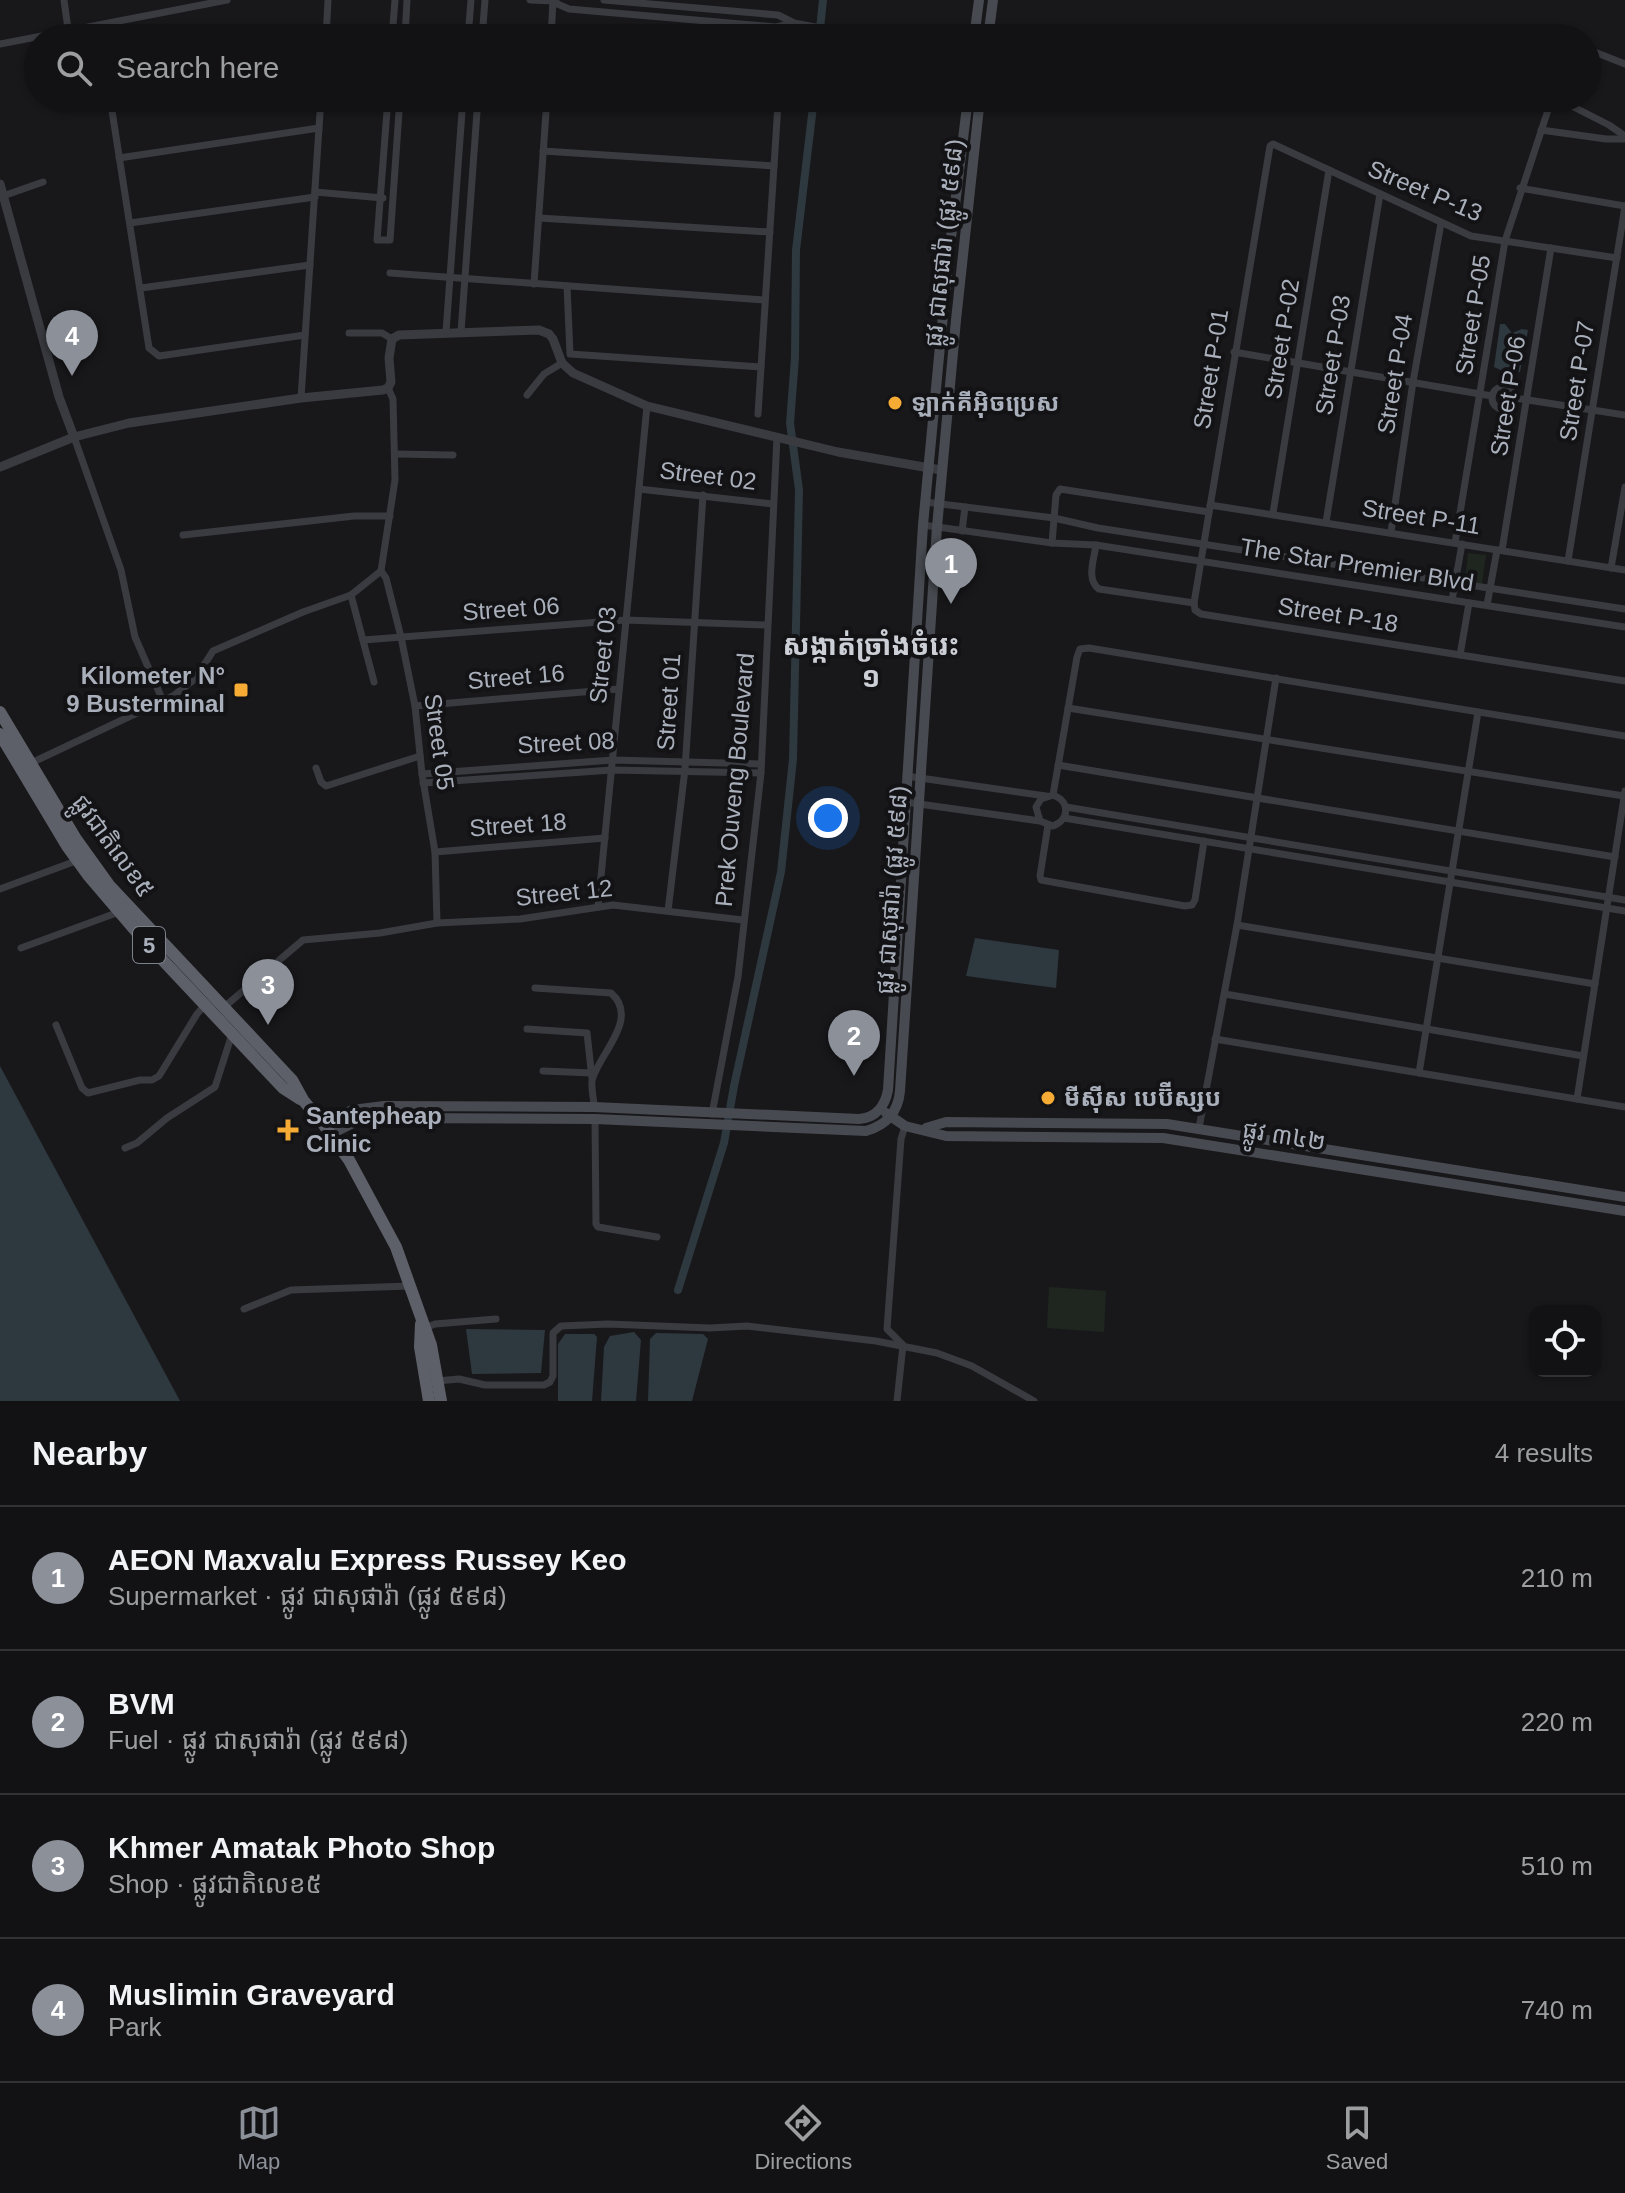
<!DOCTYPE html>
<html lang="en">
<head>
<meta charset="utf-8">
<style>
  body { margin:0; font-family:Arial,"Noto Sans Khmer",sans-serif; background:#1f2022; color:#f1f3f6 }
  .controls { position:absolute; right:24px; bottom:24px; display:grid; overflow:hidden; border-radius:16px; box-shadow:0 2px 6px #0004 }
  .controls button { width:72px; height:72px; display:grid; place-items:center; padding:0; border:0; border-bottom:2px solid #313234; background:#121214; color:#f1f3f6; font:40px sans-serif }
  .you { position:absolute; left:828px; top:818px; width:28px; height:28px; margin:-20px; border:6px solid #fff; border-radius:50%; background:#1a73e8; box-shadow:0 0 0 12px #1a73e833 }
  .badge { display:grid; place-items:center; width:52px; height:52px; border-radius:50%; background:#8c9099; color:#fff; font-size:26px; font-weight:700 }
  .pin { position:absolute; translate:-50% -66px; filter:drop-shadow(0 2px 4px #0008) }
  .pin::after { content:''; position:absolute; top:42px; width:28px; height:24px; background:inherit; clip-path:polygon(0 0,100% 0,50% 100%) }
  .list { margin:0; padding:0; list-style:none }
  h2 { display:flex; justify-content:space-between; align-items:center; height:104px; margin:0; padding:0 32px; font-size:34px }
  h2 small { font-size:26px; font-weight:400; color:#9c9ea0 }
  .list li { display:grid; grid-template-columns:52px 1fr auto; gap:24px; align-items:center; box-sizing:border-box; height:144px; padding:0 32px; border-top:2px solid #313234 }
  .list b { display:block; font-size:30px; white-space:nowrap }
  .list p { margin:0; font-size:26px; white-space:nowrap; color:#9c9ea0 }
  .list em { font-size:26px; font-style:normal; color:#9c9ea0 }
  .icon { flex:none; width:44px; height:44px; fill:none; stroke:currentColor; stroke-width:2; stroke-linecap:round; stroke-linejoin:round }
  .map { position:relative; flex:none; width:1625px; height:1401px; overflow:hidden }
  .search { position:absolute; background:#121214; box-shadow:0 2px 6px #0004; left:24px; right:24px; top:24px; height:88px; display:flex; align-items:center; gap:20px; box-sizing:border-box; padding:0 28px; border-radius:44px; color:#9c9ea0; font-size:30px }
  .sheet { height:680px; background:#121214 }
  nav { display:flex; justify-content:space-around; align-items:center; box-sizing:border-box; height:112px; border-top:2px solid #313234; background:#121214; font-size:22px; color:#9c9ea0 }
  nav a { display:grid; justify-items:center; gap:4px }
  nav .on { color:#8c9099 }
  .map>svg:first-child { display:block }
  .green { fill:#1e261f }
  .water { fill:#2e383f }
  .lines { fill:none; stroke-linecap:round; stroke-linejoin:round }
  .canal { stroke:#2e383f; stroke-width:8 }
  .minor { stroke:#393b40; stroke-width:7 }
  .tertiary { stroke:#393b40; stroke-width:9 }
  .secondary { stroke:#474a50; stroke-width:10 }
  .trunk { stroke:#5d6068; stroke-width:12 }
  .poi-dot { fill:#f6ab35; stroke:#131316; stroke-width:3 }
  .labels { text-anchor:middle; stroke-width:8; stroke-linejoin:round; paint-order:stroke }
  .shield { fill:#131316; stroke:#7d818a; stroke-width:2 }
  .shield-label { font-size:22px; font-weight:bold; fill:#aab0bb }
  .street-label { font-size:24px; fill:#aab0bb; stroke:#131316 }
  .poi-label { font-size:24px; font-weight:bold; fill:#aab0bb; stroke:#131316; text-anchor:start }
  .quarter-label { font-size:28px; font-weight:bold; fill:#cccfd6; stroke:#131316 }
</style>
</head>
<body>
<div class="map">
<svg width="1625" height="1401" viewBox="0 0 1625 1401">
  <rect width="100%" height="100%" fill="#18181b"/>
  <!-- green -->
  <g class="green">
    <path d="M 1468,553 L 1486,555 L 1482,584 L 1465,581 Z"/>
    <path d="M 1049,1287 L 1106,1291 L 1104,1332 L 1047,1328 Z"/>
  </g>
  <!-- water -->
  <g class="water">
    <path d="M 1500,324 L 1505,324 L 1512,333 L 1522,329 L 1528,330 L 1520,372 L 1507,373 L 1494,367 Z"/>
    <path d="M 975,938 L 1059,950 L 1056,988 L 966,976 Z"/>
    <path d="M 0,1066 L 180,1401 L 0,1401 Z"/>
    <path d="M 466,1329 L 545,1330 L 541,1373 L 472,1374 Z"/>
    <path d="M 634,1332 L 641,1340 L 636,1401 L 601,1401 L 604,1347 L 610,1336 Z"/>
    <path d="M 656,1333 L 703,1334 L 708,1339 L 692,1401 L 648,1401 L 650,1339 Z"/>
    <path d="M 565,1334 L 594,1334 L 597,1337 L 592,1401 L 558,1401 L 558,1344 Z"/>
  </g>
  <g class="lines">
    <!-- canal -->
    <g class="canal">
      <path d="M 819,38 L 823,0"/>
      <path d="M 678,1290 L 724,1143 L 734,1086 L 781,872 L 793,759 L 799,490 L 790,423 L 795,358 L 796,250 L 814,98"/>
    </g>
    <!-- minor -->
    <g class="minor">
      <path d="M 64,0 L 68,29"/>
      <path d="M 530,0 L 556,1"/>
      <path d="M 604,0 L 778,15 L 794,23 L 874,38"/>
      <path d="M 553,2 L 569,9 L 776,27 L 794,23"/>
      <path d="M 326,38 L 328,0"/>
      <path d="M 392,38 L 395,0"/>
      <path d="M 405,38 L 407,0"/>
      <path d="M 468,38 L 471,0"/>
      <path d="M 482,38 L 485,0"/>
      <path d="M 551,38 L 553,0"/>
      <path d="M 0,44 L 227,0"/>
      <path d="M 1587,49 L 1625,64"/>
      <path d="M 110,98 L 149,348 L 159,356 L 305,335"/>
      <path d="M 388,98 L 377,240 L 390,240 L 400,98"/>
      <path d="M 1556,98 L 1609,125 L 1625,136"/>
      <path d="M 1541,130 L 1606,139 L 1625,139"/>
      <path d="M 543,151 L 774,166"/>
      <path d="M 119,158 L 319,128"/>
      <path d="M 1520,188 L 1625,206"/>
      <path d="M 315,192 L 383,198"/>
      <path d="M 3,196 L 43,182"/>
      <path d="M 539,218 L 770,232"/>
      <path d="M 130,223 L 315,197"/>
      <path d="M 390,273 L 765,300"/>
      <path d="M 534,284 L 547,98"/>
      <path d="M 567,286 L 570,354 L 761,367"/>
      <path d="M 141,288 L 310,265"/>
      <path d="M 446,332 L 463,98"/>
      <path d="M 461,332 L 478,98"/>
      <path d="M 349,333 L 382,333 L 392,339"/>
      <path d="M 1234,352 L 1492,396"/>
      <circle cx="1503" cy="398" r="11"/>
      <path d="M 527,395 L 544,374 L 562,363"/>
      <path d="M 301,398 L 321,98"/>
      <path d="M 1515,398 L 1625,415"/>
      <path d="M 758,414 L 778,104 L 767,98"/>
      <path d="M 74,437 L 121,570 L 135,637 L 163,701"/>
      <path d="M 396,454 L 453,455"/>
      <path d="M 639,489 L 773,504"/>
      <path d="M 925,502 L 1054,518 L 1098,528 L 1625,609"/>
      <path d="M 1210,505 L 1625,570"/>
      <path d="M 1273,513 L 1329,170"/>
      <path d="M 1326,522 L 1380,194"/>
      <path d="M 923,525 L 1052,543 L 1096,545 L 1625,627"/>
      <path d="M 962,531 L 965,507"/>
      <path d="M 1391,532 L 1413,382 L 1441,223"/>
      <path d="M 183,535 L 354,516 L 390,516"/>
      <path d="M 1052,543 L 1056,495 L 1060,489 L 1209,512"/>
      <path d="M 1455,543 L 1505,241 L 1552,98"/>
      <path d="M 1096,545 C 1094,559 1086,580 1099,589 L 1194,603"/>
      <path d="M 1502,550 L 1551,248"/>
      <path d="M 1568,561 L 1625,206"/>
      <path d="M 1611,568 L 1625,487"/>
      <path d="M 381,571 L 386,578 L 401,637 L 415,706 L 422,774 L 435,852 L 437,923"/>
      <path d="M 351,595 L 374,682"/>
      <path d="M 1452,600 L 1462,544"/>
      <path d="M 1194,603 L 1270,146 L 1273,144 L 1471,236 L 1617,258"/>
      <path d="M 1194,603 L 1195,610 L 1201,614 L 1625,681"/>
      <path d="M 1487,605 L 1497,550"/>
      <path d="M 363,640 L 626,620 L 767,625"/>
      <path d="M 1460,655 L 1469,603"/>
      <path d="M 415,706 L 619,689"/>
      <path d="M 1068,708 L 1624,796"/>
      <path d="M 29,764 L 173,696 L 195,679 L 213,651 L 303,612 L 351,595 L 381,571 L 395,480 L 393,399 L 388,388"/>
      <path d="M 1058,765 L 1615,857"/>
      <path d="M 316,768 L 321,782 L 326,786 L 420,756"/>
      <path d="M 422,774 L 613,760 L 761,764"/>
      <path d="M 906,776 L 1046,796"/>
      <path d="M 423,783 L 612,770 L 761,773"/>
      <path d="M 1053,795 L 1077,657 L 1080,649 L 1089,648 L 1625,736"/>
      <path d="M 905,802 L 1040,821 L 1053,826 C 1070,819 1070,801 1053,795 L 1041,799 L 1036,807 L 1040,821"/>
      <path d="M 1066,807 L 1625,900"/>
      <path d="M 1064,818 L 1625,911"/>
      <path d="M 1048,825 L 1040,876 L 1041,880 L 1185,906 L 1192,905 L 1195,900 L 1204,841"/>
      <path d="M 435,852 L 605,838"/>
      <path d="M 0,889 L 76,861"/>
      <path d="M 598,907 L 647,406"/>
      <path d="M 668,911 L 685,769 L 703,495"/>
      <path d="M 1237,925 L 1595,984"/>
      <path d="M 21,948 L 119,912"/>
      <path d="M 535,988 L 611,993 C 641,1019 597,1056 592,1081 C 591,1089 594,1099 594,1107"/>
      <path d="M 1225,994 L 1583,1056"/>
      <path d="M 223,1008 L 303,940 L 380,933 L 437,923 L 520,919 L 613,905 L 743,920"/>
      <path d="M 56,1025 L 82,1088 L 88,1093 L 140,1080 L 152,1080 L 159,1076 L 197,1014 L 205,1005"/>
      <path d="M 527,1029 L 587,1033 L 592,1078"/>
      <path d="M 1215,1039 L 1625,1107"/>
      <path d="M 543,1071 L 592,1073"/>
      <path d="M 1419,1073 L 1478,712"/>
      <path d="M 1577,1099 L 1625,791"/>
      <path d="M 712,1114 L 738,977 L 761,773 L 777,437"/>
      <path d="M 595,1119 L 596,1224 L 598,1227 L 657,1237"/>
      <path d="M 1199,1128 L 1237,925 L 1276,678"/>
      <path d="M 125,1148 L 137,1143 L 167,1118 L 215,1087 L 232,1034"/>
      <path d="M 244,1309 L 291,1290 L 410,1286"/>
      <path d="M 425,1328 L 435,1324 L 496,1319"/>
      <path d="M 437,1381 L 459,1379 L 485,1385 L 544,1385 L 550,1382 L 553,1376 L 553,1333 L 561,1326 L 608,1324 L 710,1328 L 747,1326 L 876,1341 L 937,1353 L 972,1366 L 1034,1401"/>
      <path d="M 897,1401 L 903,1345 L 887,1329 L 901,1139 L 905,1126"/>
    </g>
    <!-- tertiary -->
    <g class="tertiary">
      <path d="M 0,184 L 59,397 L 74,437"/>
      <path d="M 0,467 L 74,437 L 129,423 L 301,398 L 383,390 L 388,388 L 391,382 L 389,358 L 392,339 L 399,335 L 539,330 L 549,334 L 553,339 L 562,363 L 573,373 L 647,406 L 838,452 L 941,470"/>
    </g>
    <!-- secondary -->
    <g class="secondary">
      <path d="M 974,38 L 979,0"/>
      <path d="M 988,38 L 993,0"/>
      <path d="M 886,1113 L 905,1126 L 946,1136 L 1163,1138 L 1625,1211"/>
      <path d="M 324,1125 L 352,1110 L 384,1106 L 594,1107 L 859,1119 C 876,1118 885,1106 888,1090 L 923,525 L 948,262 L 968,98"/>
      <path d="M 926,1128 L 946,1122 L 1167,1124 L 1625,1197"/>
      <path d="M 331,1134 L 357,1121 L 386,1118 L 595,1119 L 866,1131 C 886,1125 898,1113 900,1091 L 937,527 L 956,320 L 980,98"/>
    </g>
    <!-- trunk -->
    <g class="trunk">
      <path d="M 0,712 L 76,839 L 109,885 L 292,1080 L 303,1100 L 324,1125 L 349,1160 L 396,1247 L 431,1345 L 441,1401"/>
      <path d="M 0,734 L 67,846 L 88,875 L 141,937 L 283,1088 L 300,1099"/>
      <path d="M 421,1324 L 420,1347 L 429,1401"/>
    </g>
  </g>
  <!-- markers -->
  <g class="poi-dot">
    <circle cx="895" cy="403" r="8"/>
    <rect x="233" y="682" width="16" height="16" rx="4"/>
    <circle cx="1048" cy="1098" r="8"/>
    <path d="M284 1118h8v8h8v8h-8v8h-8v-8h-8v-8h8z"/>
  </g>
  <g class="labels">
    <!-- shield labels -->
    <rect class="shield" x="133" y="927" width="32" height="36" rx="6"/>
    <g class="shield-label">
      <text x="149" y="953">5</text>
    </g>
    <!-- street labels -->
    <g class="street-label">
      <text transform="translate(1425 191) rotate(23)" y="8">Street P-13</text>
      <text transform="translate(944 243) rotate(-84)" y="8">ផ្លូវ ជាសុផារ៉ា (ផ្លូវ ៥៩៨)</text>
      <text transform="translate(1473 315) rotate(-81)" y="8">Street P-05</text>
      <text transform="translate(1282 339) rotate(-81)" y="8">Street P-02</text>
      <text transform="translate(1333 355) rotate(-81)" y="8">Street P-03</text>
      <text transform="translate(1211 369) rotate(-81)" y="8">Street P-01</text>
      <text transform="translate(1395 374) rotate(-81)" y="8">Street P-04</text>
      <text transform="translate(1577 381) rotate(-81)" y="8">Street P-07</text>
      <text transform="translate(1508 396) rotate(-81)" y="8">Street P-06</text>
      <text transform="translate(708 476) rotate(7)" y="8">Street 02</text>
      <text transform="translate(1421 517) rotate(9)" y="8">Street P-11</text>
      <text transform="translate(1357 565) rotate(9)" y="8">The Star Premier Blvd</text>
      <text transform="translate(511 609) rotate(-4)" y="8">Street 06</text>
      <text transform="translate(1338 615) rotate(9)" y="8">Street P-18</text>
      <text transform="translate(603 655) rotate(-84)" y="8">Street 03</text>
      <text transform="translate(516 677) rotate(-5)" y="8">Street 16</text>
      <text transform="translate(669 702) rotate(-86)" y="8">Street 01</text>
      <text transform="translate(439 742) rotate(82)" y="8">Street 05</text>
      <text transform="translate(566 743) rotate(-3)" y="8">Street 08</text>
      <text transform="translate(735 780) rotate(-85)" y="8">Prek Ouveng Boulevard</text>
      <text transform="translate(518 825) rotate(-4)" y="8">Street 18</text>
      <text transform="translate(113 846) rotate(54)" y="8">ផ្លូវជាតិលេខ៥</text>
      <text transform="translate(892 890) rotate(-86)" y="8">ផ្លូវ ជាសុផារ៉ា (ផ្លូវ ៥៩៨)</text>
      <text transform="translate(564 893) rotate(-6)" y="8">Street 12</text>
      <text transform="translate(1284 1136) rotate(9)" y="8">ផ្លូវ ៣៤២</text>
    </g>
    <!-- poi labels -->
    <g class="poi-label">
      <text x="911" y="411">ឡាក់គីអ៊ិចប្រេស</text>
      <text x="225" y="684" text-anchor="end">Kilometer N°<tspan x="225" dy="28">9 Busterminal</tspan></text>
      <text x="1064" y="1106">មីសុីស បេប៊ីស្សប</text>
      <text x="306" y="1124">Santepheap<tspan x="306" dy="28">Clinic</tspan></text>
    </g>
    <!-- quarter labels -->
    <g class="quarter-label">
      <text x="871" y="655">សង្កាត់ច្រាំងចំរេះ<tspan x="871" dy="32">១</tspan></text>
    </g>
  </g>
</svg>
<div class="controls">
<button><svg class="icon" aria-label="locate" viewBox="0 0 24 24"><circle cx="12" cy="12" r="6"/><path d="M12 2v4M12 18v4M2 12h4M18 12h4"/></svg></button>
</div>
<div class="you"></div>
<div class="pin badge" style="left:951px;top:604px">1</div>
<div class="pin badge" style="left:854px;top:1076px">2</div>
<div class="pin badge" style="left:268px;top:1025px">3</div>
<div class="pin badge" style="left:72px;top:376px">4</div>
<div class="search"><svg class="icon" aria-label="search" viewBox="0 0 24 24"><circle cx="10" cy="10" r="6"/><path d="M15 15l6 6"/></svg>Search here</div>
</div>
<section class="sheet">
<h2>Nearby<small>4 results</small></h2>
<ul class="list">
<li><span class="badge">1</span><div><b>AEON Maxvalu Express Russey Keo</b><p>Supermarket · ផ្លូវ ជាសុផារ៉ា (ផ្លូវ ៥៩៨)</p></div><em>210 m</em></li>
<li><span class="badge">2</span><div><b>BVM</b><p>Fuel · ផ្លូវ ជាសុផារ៉ា (ផ្លូវ ៥៩៨)</p></div><em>220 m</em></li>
<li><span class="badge">3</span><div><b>Khmer Amatak Photo Shop</b><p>Shop · ផ្លូវជាតិលេខ៥</p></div><em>510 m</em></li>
<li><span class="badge">4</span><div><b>Muslimin Graveyard</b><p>Park</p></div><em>740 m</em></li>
</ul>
</section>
<nav>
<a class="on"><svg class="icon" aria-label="map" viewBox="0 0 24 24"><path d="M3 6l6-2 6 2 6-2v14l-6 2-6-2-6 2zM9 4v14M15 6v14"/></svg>Map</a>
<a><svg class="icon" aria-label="directions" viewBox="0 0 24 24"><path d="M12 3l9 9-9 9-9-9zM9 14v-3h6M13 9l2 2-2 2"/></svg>Directions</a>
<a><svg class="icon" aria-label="saved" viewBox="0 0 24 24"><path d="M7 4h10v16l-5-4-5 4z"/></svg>Saved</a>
</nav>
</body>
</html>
